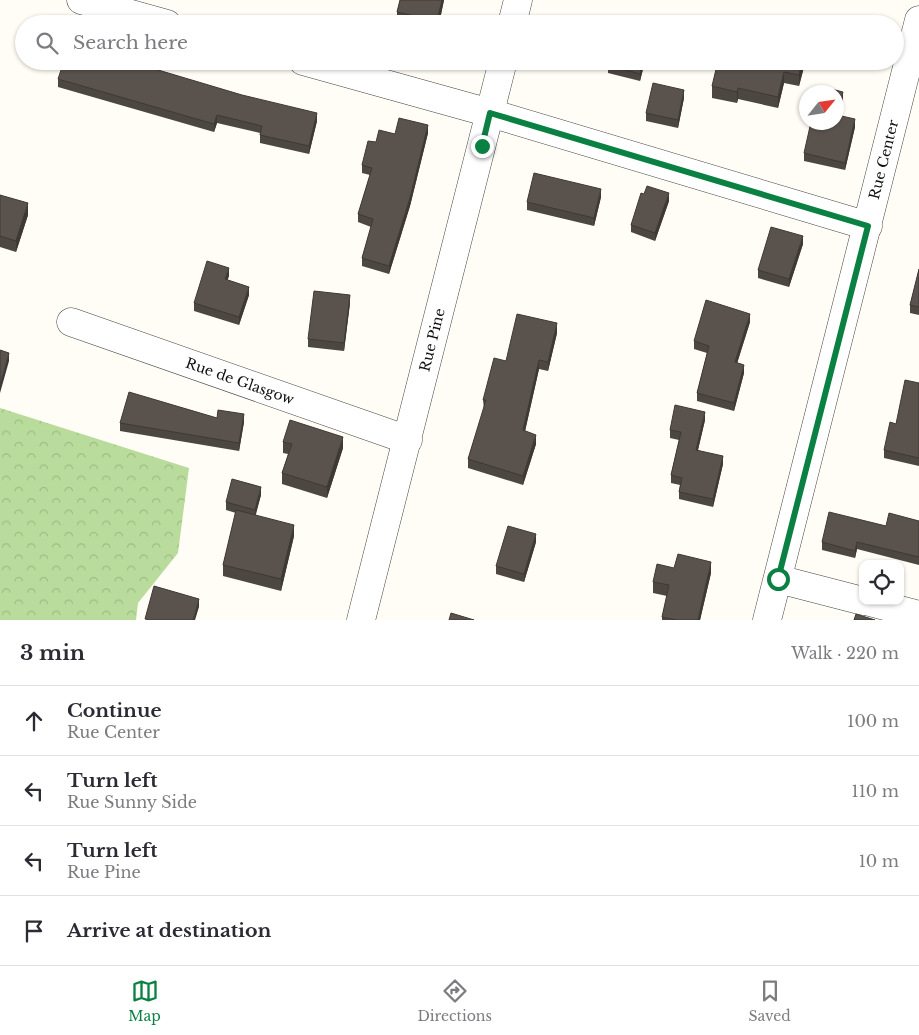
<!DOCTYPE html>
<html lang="en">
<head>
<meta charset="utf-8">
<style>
  body { margin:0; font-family:"Libre Baskerville",serif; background:#f2f2f3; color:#2b2b33 }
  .controls { position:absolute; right:15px; bottom:15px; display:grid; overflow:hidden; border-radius:10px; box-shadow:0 1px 4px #0004 }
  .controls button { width:45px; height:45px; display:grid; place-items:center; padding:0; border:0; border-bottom:1px solid #e1e1e2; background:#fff; color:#2b2b33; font:25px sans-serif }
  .compass { position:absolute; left:799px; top:85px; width:45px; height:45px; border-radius:50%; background:#fff; box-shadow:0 1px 4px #0004; rotate:60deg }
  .stop { position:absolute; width:15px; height:15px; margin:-11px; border:4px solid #0b8043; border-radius:50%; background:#fff }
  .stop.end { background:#0b8043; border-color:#fff; box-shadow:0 1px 5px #0008 }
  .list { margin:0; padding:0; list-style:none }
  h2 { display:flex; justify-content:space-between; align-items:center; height:65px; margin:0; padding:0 20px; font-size:21px }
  h2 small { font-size:16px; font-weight:400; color:#7c7c81 }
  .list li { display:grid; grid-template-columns:32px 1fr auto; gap:15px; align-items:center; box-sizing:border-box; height:70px; padding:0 20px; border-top:1px solid #e1e1e2 }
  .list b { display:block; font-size:19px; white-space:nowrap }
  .list p { margin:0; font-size:16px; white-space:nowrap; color:#7c7c81 }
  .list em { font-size:16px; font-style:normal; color:#7c7c81 }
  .icon { flex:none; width:28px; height:28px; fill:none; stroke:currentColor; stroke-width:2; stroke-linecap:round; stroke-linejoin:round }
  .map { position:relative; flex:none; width:919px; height:620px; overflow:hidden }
  .search { position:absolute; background:#fff; box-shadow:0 1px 4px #0004; left:15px; right:15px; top:15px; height:55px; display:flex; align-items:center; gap:12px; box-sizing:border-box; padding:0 18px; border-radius:28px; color:#7c7c81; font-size:19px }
  .sheet { height:345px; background:#fff }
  nav { display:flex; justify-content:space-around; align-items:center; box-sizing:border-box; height:70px; border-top:1px solid #e1e1e2; background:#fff; font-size:14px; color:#7c7c81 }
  nav a { display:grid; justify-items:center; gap:2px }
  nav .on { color:#0b8043 }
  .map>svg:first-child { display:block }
  .forest { fill:url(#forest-crowns) }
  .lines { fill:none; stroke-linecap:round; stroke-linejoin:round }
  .minor-casing { stroke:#444; stroke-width:29 }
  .minor { stroke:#fff; stroke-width:28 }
  .wall { fill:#4d4742 }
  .shaded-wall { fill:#3f3936 }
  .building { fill:#5a524d; stroke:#3f3936 }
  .route { stroke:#0b8043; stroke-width:6 }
  .labels { text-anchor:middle; stroke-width:5; stroke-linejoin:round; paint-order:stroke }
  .street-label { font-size:14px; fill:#111; stroke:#fff }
</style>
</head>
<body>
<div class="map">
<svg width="919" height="620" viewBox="0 0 919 620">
  <defs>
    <pattern id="forest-crowns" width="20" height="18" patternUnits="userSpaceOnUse" patternTransform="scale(1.25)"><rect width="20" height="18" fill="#b9dc9c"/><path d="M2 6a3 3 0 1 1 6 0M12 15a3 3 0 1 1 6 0" fill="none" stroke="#9ebc85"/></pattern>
  </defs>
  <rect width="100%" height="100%" fill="#fffdf5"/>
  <!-- forest -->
  <path class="forest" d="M 0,408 L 189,468 L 178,553 L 138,603 L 136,620 L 0,620 Z"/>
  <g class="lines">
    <!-- minor casing -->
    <g class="minor-casing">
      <g id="minor">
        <path d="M 81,0 L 167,24"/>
        <path d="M 512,24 L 518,0"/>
        <path d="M 303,61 L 490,113 L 868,226"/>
        <path id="s1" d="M 71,322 L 408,440"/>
        <path d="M 778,579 L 863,601"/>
        <path d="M 866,601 L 919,615"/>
        <path id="s2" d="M 361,620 L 503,61"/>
        <path id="s3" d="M 767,620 L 919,20"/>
      </g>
    </g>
    <!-- minor -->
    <use href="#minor" class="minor"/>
  </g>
  <!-- wall -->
  <g class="wall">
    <path d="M 400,0 L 444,0 L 439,24 L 415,24 L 397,19 L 397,12 Z"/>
    <path d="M 645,61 L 640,81 L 608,73 L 608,65 Z"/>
    <path d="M 804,61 L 804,67 L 799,86 L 784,83 L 778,108 L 738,99 L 737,103 L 712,98 L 712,86 Z"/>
    <path d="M 58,79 L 317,121 L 309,154 L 260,143 L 260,133 L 217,123 L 214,132 L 58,87 Z"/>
    <path d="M 684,98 L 678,128 L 646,121 L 646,113 Z"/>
    <path d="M 843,99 L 839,116 L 855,127 L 845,170 L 804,161 L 804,153 Z"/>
    <path d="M 428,133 L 410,206 L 389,274 L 362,266 L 362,258 L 371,227 L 358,222 L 358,214 L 370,175 L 362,173 L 362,165 L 376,142 L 395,134 Z"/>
    <path d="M 0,195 L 28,215 L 16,252 L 0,247 Z"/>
    <path d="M 601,197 L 594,226 L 527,210 L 527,202 Z"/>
    <path d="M 669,201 L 655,241 L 631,232 L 631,225 Z"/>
    <path d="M 803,244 L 789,287 L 758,278 L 758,270 Z"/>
    <path d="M 919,269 L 919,315 L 910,313 L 910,305 Z"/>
    <path d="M 229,276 L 227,280 L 249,295 L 239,325 L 194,311 L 194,303 Z"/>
    <path d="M 350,303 L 344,351 L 308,347 L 308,339 Z"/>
    <path d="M 750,322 L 737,363 L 744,373 L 734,411 L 697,401 L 697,393 L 707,353 L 694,349 L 694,341 Z"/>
    <path d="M 557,333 L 548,371 L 539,369 L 525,431 L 536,444 L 523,485 L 468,468 L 468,459 L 484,409 L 483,400 L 506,361 Z"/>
    <path d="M 919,383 L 919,466 L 884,458 L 884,450 L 896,424 Z"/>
    <path d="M 217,418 L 244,422 L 239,451 L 120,431 L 120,423 Z"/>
    <path d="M 705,420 L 698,450 L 723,464 L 713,507 L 679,499 L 679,492 L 680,485 L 671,483 L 671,475 L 679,440 L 670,438 L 670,430 Z"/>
    <path d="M 283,442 L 343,448 L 327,498 L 282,484 L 282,473 L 288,454 L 283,453 Z"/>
    <path d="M 261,495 L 255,515 L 294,536 L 281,591 L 223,576 L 223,565 L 236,513 L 226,510 L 226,502 Z"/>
    <path d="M 919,521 L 919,565 L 857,549 L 855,558 L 822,550 L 822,542 L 886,526 Z"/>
    <path d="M 536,542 L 524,582 L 496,574 L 496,566 Z"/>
    <path d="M 674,568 L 711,573 L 700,620 L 662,620 L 662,617 L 667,596 L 653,593 L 653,582 Z"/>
  </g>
  <!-- shaded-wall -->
  <g class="shaded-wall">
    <path d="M 442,0 L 444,0 L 439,24 L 437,24 Z"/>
    <path d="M 643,61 L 645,61 L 640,81 L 640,74 Z"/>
    <path d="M 802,61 L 804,61 L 804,67 L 799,86 L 799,75 Z"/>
    <path d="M 784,72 L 784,83 L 778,108 L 778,97 Z"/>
    <path d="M 738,88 L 738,99 L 737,103 L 737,92 Z"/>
    <path d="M 684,90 L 684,98 L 678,128 L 678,120 Z"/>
    <path d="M 843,92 L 843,99 L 837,123 L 837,115 Z"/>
    <path d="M 317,113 L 317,121 L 309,154 L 309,146 Z"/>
    <path d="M 217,115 L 217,123 L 214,132 L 214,124 Z"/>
    <path d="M 855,119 L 855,127 L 845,170 L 845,163 Z"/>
    <path d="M 428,125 L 428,133 L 410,206 L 389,274 L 389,266 Z"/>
    <path d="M 601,189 L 601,197 L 594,226 L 594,218 Z"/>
    <path d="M 669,193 L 669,201 L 655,241 L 655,233 Z"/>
    <path d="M 28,203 L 28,215 L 16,252 L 16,241 Z"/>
    <path d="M 803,236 L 803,244 L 789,287 L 789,279 Z"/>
    <path d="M 229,268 L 229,276 L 225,287 L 225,279 Z"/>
    <path d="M 249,287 L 249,295 L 239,325 L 239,317 Z"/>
    <path d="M 350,295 L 350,303 L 344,351 L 344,343 Z"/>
    <path d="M 750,314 L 750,322 L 735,370 L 735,362 Z"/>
    <path d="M 557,323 L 557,333 L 548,371 L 548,362 Z"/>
    <path d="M 9,353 L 9,361 L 0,393 L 0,385 Z"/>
    <path d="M 539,360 L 539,369 L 523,440 L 523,430 Z"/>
    <path d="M 744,365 L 744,373 L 734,411 L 734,403 Z"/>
    <path d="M 705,412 L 705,420 L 696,458 L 696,450 Z"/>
    <path d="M 244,414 L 244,422 L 239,451 L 239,443 Z"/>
    <path d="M 536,435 L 536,444 L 523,485 L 523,476 Z"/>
    <path d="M 343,437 L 343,448 L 327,498 L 327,487 Z"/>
    <path d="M 723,456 L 723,464 L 713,507 L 713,499 Z"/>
    <path d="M 261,487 L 261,495 L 255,518 L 255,510 Z"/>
    <path d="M 294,525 L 294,536 L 281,591 L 281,579 Z"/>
    <path d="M 536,534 L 536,542 L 524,582 L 524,574 Z"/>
    <path d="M 857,542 L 857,549 L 855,558 L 855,551 Z"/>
    <path d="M 711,562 L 711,573 L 700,620 L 698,620 Z"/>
    <path d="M 199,599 L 199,607 L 195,620 L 193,620 Z"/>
  </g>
  <!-- building -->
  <g class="building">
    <path d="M 400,0 L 442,0 L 437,21 L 397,12 Z"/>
    <path d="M 620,17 L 645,24 L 618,24 Z"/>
    <path d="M 64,61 L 128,61 L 242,95 L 317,113 L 309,146 L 260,135 L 262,126 L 217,115 L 214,124 L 58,79 Z"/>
    <path d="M 609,61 L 643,61 L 640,74 L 608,65 Z"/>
    <path d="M 718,61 L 802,61 L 799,75 L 784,72 L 778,97 L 738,88 L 737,92 L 712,86 Z"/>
    <path d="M 653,83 L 684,90 L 678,120 L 646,113 Z"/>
    <path d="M 820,86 L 843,92 L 837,115 L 855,119 L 845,163 L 804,153 L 811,122 L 836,122 L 836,92 L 818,92 Z"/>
    <path d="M 399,118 L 428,125 L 410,198 L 389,266 L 362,258 L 373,219 L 358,214 L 372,168 L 362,165 L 368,141 L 376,142 L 379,130 L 395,134 Z"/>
    <path d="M 534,173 L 601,189 L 594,218 L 527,202 Z"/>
    <path d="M 647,186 L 669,193 L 655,233 L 631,225 L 641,193 L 644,194 Z"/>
    <path d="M 0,195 L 28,203 L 16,241 L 0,236 Z"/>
    <path d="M 771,227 L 803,236 L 789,279 L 758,270 Z"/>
    <path d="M 207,261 L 229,268 L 225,279 L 249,287 L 239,317 L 194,303 Z"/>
    <path d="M 919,269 L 919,307 L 910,305 Z"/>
    <path d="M 314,291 L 350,295 L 344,343 L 308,339 Z"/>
    <path d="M 706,300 L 750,314 L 735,362 L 744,365 L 734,403 L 697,393 L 709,346 L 694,341 Z"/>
    <path d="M 517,314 L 557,323 L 548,362 L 539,360 L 523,430 L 536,435 L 523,476 L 468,459 L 486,400 L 483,400 L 494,358 L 506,361 Z"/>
    <path d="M 0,350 L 9,353 L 0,385 Z"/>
    <path d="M 905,380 L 919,383 L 919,458 L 884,450 L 890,422 L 896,424 Z"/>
    <path d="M 129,392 L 217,418 L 218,410 L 244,414 L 239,443 L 120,423 Z"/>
    <path d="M 675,405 L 705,412 L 696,450 L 723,456 L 713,499 L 679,492 L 682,478 L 671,475 L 681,432 L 670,430 Z"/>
    <path d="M 290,420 L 343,437 L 327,487 L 282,473 L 292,444 L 283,442 Z"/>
    <path d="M 232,479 L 261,487 L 255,510 L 226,502 Z"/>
    <path d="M 236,510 L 294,525 L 281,579 L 223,565 Z"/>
    <path d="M 829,512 L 886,526 L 889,513 L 919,521 L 919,557 L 857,542 L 855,551 L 822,542 Z"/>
    <path d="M 508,526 L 536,534 L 524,574 L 496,566 Z"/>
    <path d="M 678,554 L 711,562 L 698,620 L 677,620 L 662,617 L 669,585 L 653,582 L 657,564 L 674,568 Z"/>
    <path d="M 154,586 L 199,599 L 193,620 L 150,620 L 145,619 Z"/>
    <path d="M 451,613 L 474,620 L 449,620 Z"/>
    <path d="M 856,614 L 875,620 L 854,620 Z"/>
  </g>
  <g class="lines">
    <!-- route -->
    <path class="route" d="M 482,146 L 490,113 L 868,226 L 778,579"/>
  </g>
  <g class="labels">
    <!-- street labels -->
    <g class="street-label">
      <text dy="5" stroke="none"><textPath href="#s3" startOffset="475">Rue Center</textPath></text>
      <text dy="5" stroke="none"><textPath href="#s2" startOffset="289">Rue Pine</textPath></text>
      <text dy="5" stroke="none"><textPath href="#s1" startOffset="179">Rue de Glasgow</textPath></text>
    </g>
  </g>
</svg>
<div class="controls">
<button><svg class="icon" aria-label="locate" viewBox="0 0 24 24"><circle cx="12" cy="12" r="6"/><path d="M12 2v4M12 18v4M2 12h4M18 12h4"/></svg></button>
</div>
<svg class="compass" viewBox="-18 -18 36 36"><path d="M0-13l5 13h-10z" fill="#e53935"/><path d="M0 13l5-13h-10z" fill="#7c7c81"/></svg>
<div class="stop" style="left:778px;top:579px"></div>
<div class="stop end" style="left:482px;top:146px"></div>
<div class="search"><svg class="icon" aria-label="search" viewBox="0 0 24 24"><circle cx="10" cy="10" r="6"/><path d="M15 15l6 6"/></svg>Search here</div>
</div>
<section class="sheet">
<h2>3 min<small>Walk · 220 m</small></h2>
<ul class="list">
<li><svg class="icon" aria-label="ahead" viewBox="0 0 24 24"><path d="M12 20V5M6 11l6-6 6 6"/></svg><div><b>Continue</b><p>Rue Center</p></div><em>100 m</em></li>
<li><svg class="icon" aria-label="left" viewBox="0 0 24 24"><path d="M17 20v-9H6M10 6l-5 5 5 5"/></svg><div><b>Turn left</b><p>Rue Sunny Side</p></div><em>110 m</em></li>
<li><svg class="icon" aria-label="left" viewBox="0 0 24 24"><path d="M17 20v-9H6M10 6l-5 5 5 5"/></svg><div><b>Turn left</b><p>Rue Pine</p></div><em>10 m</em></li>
<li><svg class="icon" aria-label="arrive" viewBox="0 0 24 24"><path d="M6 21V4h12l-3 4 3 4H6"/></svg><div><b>Arrive at destination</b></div></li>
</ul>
</section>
<nav>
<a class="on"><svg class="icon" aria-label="map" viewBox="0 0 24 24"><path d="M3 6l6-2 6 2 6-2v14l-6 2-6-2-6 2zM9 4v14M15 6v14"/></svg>Map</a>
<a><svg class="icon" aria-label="directions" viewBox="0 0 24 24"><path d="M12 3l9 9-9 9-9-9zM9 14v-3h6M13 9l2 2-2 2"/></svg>Directions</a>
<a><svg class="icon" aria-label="saved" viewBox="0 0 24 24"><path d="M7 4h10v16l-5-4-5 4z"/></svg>Saved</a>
</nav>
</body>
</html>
